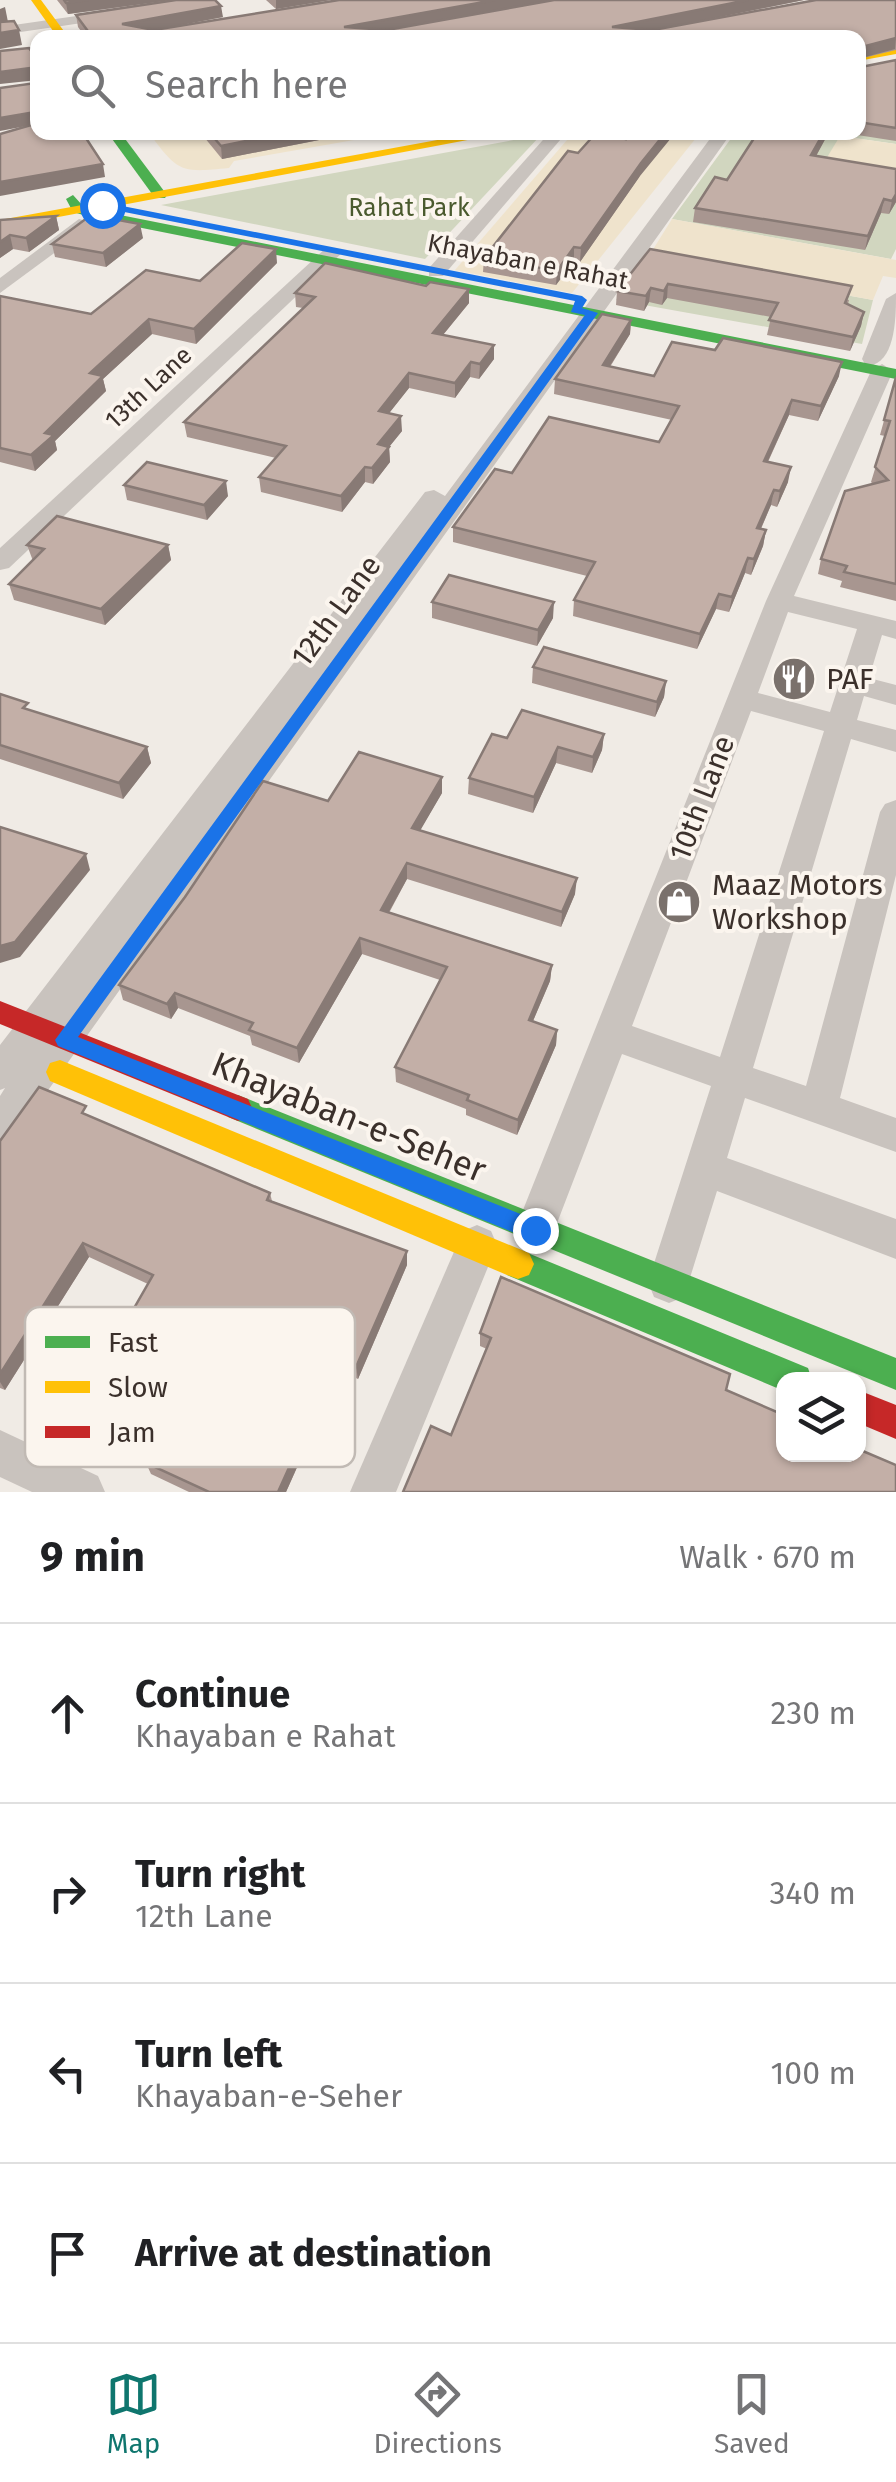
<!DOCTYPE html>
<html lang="en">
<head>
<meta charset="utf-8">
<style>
  body { margin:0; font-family:"Fira Sans",sans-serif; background:#f2f2f2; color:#202124 }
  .controls { position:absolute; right:30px; bottom:30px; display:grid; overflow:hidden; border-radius:20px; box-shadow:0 2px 8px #0004 }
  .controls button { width:90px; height:90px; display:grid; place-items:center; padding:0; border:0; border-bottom:2px solid #e0e0e0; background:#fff; color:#202124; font:50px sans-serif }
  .stop { position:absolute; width:30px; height:30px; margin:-22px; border:8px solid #1a73e8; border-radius:50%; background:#fff }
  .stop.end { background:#1a73e8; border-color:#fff; box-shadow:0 2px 10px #0008 }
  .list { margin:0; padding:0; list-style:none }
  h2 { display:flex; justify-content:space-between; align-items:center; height:130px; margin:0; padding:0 40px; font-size:42px }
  h2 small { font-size:32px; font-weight:400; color:#757577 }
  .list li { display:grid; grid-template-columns:65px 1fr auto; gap:30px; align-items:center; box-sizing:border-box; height:180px; padding:0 40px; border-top:2px solid #e0e0e0 }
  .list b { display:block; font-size:38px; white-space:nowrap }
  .list p { margin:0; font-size:32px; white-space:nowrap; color:#757577 }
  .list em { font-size:32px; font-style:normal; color:#757577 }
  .icon { flex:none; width:55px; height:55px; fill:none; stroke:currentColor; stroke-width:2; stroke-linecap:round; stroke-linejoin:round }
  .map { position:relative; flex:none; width:896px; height:1492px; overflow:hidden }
  .search { position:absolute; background:#fff; box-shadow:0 2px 8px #0004; left:30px; right:30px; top:30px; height:110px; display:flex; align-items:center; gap:25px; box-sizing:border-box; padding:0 35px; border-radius:20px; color:#757577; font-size:38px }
  .sheet { height:850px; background:#fff }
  nav { display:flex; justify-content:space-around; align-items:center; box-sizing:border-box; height:140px; border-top:2px solid #e0e0e0; background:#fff; font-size:28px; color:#757577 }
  nav a { display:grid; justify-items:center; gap:5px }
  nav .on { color:#0f766e }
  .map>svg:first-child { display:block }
  .green { fill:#d1d6bf }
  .sand { fill:#efe3cc }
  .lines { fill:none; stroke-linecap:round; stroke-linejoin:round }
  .street { fill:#c9c3be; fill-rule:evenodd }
  .fast { fill:#4caf50; fill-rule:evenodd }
  .slow { fill:#ffc107; fill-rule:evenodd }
  .jam { fill:#c62828; fill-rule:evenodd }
  .wall { fill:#a89690 }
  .shaded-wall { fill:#887a75 }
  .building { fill:#c3afa7; stroke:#887a75; stroke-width:2.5 }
  .route { fill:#1a73e8 }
  .labels { text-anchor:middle; stroke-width:8; stroke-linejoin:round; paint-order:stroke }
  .far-park-label { font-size:25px; fill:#4a5a2e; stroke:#fbf5ee }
  .far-street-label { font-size:25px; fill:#3b302b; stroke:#fbf5ee }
  .street-label { font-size:30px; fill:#3b302b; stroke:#fbf5ee }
  .poi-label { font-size:30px; fill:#3b302b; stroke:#fbf5ee; text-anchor:start }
  .near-street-label { font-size:35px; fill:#3b302b; stroke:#fbf5ee }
  .key { fill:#fbf5ee; stroke:#c1bab4; stroke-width:2.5 }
  .key-label { font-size:28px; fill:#3b302b }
</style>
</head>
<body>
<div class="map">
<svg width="896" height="1492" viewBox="0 0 896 1492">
  <rect width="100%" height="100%" fill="#f0ebe5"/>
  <!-- green -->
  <g class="green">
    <path d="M 896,113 L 896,144 L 840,136 L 896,182 L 896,249 L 891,259 L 672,219 L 735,133 L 858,132 Z"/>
    <path d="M 541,135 L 425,259 L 161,205 Z"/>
    <path d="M 647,259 L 873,300 L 862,344 L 616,300 Z"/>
  </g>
  <!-- sand -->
  <g class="sand">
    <path d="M 149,133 L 394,133 L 234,161 L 229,168 C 180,173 178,172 149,133 Z"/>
    <path d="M 573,133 L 700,133 L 572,293 L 455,270 Z"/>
    <path d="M 840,136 L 896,144 L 896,182 L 820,169 Z"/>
    <path d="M 672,219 L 896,260 L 896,278 L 883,276 L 873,300 L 647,259 Z"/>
  </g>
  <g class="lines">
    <!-- street -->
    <g class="street">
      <path d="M 118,10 L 123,17 L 0,35 L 0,27 Z"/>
      <path d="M 38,46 L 38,55 L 0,60 L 0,52 Z"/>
      <path d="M 550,132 L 567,132 L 443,276 L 429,276 L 429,268 Z"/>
      <path d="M 715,132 L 732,132 L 14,1138 L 0,1143 L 0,1096 L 5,1088 L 0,1090 L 0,1045 L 425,492 L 434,490 L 445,496 Z"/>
      <path d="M 79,219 L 95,223 L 0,293 L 0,278 Z"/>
      <path d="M 327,247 L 344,251 L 9,568 L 0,570 L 0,548 Z"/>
      <path d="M 896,293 C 896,315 896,357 873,365 L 865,364 L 862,359 L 886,299 Z"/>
      <path d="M 882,364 L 893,371 L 794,596 L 896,621 L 896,639 L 882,635 L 869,678 L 896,685 L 896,705 L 864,696 L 857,720 L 896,730 L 896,752 L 851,739 L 753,1068 L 806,1086 L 880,812 L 885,804 L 896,800 L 896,875 L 840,1098 L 896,1118 L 896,1152 L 745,1098 L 727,1158 L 896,1219 L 896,1259 L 717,1191 L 684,1297 L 669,1303 L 654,1297 L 648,1282 L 711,1086 L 622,1054 L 549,1244 L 535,1249 L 521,1244 L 515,1230 L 766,601 L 871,371 ZM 788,612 L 857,629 L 830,712 L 758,693 ZM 751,711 L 824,731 L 720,1057 L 632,1026 Z"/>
      <path d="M 477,1225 L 491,1231 L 497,1245 L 396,1492 L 350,1492 L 463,1231 Z"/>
      <path d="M 0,1430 L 98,1476 L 105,1492 L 32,1492 L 0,1477 Z"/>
    </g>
    <!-- fast -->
    <g class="fast">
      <path d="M 107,132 L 120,132 L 167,195 L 165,198 L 155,198 Z"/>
      <path d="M 73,195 L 83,206 L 100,211 L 896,369 L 896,379 L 97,219 L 73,212 L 66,199 Z"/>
      <path d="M 238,1095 L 896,1358 L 896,1390 L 228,1117 L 224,1108 L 228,1099 Z"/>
      <path d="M 518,1249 L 808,1368 L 812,1380 L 784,1380 L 784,1391 L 507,1275 L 502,1264 L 507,1253 Z"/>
    </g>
    <!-- slow -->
    <g class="slow">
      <path d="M 31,0 L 41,0 L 69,38 L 58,38 Z"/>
      <path d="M 896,48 L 896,54 L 858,61 L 858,55 Z"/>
      <path d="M 481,132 L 510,132 L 0,228 L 0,220 Z"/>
      <path d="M 60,1060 L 529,1253 L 534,1264 L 529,1275 L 518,1279 L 507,1275 L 50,1081 L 46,1072 L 50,1063 Z"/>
    </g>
    <!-- jam -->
    <g class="jam">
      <path d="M 0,1001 L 248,1099 L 252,1108 L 248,1117 L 238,1121 L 0,1024 Z"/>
      <path d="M 858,1390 L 896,1405 L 896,1439 L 858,1423 Z"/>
    </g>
  </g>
  <!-- wall -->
  <g class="wall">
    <path d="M 57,0 L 172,0 L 68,14 Z"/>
    <path d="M 266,0 L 331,0 L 276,9 Z"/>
    <path d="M 804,0 L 660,29 L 896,0 L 896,50 L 859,59 L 861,67 L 896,60 L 896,141 L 838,132 L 858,132 L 858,38 L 86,38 L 78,27 L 76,15 L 223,17 L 169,27 Z"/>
    <path d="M 200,132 L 360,132 L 222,159 Z"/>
    <path d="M 758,132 L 829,132 L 816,156 L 896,202 L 889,214 L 881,213 L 865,250 L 693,222 L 695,208 L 727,180 Z"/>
    <path d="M 640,176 L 580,262 L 574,261 L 556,285 L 483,272 L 484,258 Z"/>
    <path d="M 56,216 L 59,230 L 29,252 L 13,249 L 0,258 L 0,220 Z"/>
    <path d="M 143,238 L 106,267 L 55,257 L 52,244 Z"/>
    <path d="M 650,249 L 849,300 L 848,304 L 864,312 L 861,326 L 850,351 L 767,335 L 771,317 L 667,298 L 662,305 L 649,302 L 644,311 L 616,305 L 617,291 Z"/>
    <path d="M 277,263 L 196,344 L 152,334 L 103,379 L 106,391 L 55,441 L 57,450 L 35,471 L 0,462 L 0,296 L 91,314 L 200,281 Z"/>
    <path d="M 426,286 L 469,289 L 469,303 L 443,335 L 494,359 L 479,379 L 470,377 L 455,398 L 409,388 L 389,413 L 402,431 L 389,447 L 390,462 L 373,484 L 365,482 L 342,512 L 261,492 L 259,477 L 276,458 L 187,437 L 184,422 L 303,308 L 296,307 L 295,293 Z"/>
    <path d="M 631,320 L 630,334 L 610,367 L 654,376 L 839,376 L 818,421 L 789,415 L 768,462 L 788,482 L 777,507 L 771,505 L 761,529 L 766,530 L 763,546 L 751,575 L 745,573 L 729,612 L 716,609 L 697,649 L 573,616 L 574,600 L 587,576 L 453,542 L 453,527 L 512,473 L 659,442 L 672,420 L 554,394 L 555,379 Z"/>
    <path d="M 896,377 L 896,601 L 840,587 L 842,581 L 818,574 L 821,559 L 873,484 L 871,482 L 885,436 L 880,435 Z"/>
    <path d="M 124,485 L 228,496 L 207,520 L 127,500 Z"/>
    <path d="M 27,545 L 168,545 L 171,560 L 105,625 L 14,600 L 9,584 L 33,561 Z"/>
    <path d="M 432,602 L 553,618 L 537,646 L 432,618 Z"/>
    <path d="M 533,667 L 666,681 L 664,697 L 655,717 L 532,683 Z"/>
    <path d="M 0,694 L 31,711 L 147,747 L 151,763 L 123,799 L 0,759 Z"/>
    <path d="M 604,734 L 602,750 L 592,773 L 556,763 L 533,813 L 468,794 L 469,778 L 507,738 Z"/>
    <path d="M 442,793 L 420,830 L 575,894 L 561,927 L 407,879 L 389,913 L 552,965 L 550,981 L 533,1021 L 557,1030 L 556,1045 L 517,1135 L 466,1115 L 466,1109 L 396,1082 L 395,1067 L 440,980 L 362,954 L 299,1063 L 252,1045 L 250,1036 L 178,1008 L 171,1019 L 123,1000 L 119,985 L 328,801 Z"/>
    <path d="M 90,1116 L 270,1193 L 272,1201 L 407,1251 L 407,1265 L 358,1379 L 340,1371 L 286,1492 L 189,1492 L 151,1474 L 146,1463 L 160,1435 L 93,1404 L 86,1392 L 148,1284 L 89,1257 L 5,1390 L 0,1388 L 0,1141 Z"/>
    <path d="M 480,1333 L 730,1374 L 451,1435 L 487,1349 L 480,1346 Z"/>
  </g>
  <!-- shaded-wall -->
  <g class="shaded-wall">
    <path d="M 88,0 L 172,0 L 68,14 L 66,3 Z"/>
    <path d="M 276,0 L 331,0 L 276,9 Z"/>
    <path d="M 495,0 L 558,0 L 349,38 L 344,27 Z"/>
    <path d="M 748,0 L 804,0 L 616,38 L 612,27 Z"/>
    <path d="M 221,6 L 223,17 L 124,36 L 122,24 Z"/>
    <path d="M 5,7 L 8,22 L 0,24 L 0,9 Z"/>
    <path d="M 19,30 L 22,45 L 0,49 L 0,33 Z"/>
    <path d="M 896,38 L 895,49 L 858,59 L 858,48 Z"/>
    <path d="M 38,67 L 38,80 L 0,84 L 0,72 Z"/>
    <path d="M 35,112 L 37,124 L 0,131 L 0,118 Z"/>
    <path d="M 292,132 L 360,132 L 222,159 L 221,146 Z"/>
    <path d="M 666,132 L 676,132 L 640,176 L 580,262 L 581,248 L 641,163 Z"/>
    <path d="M 824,132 L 829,132 L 809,169 L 811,155 Z"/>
    <path d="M 103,164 L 105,177 L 0,196 L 0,182 Z"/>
    <path d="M 896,194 L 896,202 L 889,214 L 892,201 Z"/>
    <path d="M 884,199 L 881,213 L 865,250 L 868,236 Z"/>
    <path d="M 56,216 L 59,230 L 29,252 L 26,238 Z"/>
    <path d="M 140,224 L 143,238 L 106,267 L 103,253 Z"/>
    <path d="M 10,235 L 13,249 L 0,258 L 0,242 Z"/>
    <path d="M 574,247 L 574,261 L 556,285 L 557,271 Z"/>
    <path d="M 276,249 L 277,263 L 196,344 L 194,329 Z"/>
    <path d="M 668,284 L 667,298 L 662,305 L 664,291 Z"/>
    <path d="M 651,288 L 649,302 L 644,311 L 646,296 Z"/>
    <path d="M 469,289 L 469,303 L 433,347 L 433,333 Z"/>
    <path d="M 864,312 L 861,326 L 850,351 L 853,337 Z"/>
    <path d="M 149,319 L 152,334 L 103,379 L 106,391 L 55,441 L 57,450 L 35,471 L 31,455 L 45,433 L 90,373 Z"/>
    <path d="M 631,320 L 630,334 L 601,380 L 603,365 Z"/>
    <path d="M 494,345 L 494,359 L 479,379 L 480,364 Z"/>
    <path d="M 471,362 L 470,377 L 455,398 L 455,383 Z"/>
    <path d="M 842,362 L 839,376 L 818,421 L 821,406 Z"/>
    <path d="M 409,373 L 409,388 L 379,426 L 379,411 Z"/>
    <path d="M 792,400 L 789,415 L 761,476 L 764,461 Z"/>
    <path d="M 401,416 L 402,431 L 389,447 L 390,462 L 373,484 L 372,468 L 378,444 Z"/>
    <path d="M 365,467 L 365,482 L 342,512 L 341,496 Z"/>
    <path d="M 791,467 L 788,482 L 777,507 L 780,491 Z"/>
    <path d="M 226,481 L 228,496 L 207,520 L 204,505 Z"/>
    <path d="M 774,490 L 771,505 L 754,544 L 757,528 Z"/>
    <path d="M 766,530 L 763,546 L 751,575 L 754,559 Z"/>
    <path d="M 168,545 L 171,560 L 105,625 L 101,609 Z"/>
    <path d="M 748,558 L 745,573 L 729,612 L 732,597 Z"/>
    <path d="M 719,594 L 716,609 L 697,649 L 700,634 Z"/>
    <path d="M 554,602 L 553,618 L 537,646 L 538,630 Z"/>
    <path d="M 666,681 L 664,697 L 655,717 L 657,702 Z"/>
    <path d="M 604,734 L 602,750 L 592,773 L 593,757 Z"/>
    <path d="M 147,747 L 151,763 L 123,799 L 119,783 Z"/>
    <path d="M 558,747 L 556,763 L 533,813 L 534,797 Z"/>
    <path d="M 442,777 L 442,793 L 413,843 L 412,828 Z"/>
    <path d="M 86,854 L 90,870 L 20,957 L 0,963 L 0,946 Z"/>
    <path d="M 407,863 L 407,879 L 381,926 L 381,910 Z"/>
    <path d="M 577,878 L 575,894 L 561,927 L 562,912 Z"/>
    <path d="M 360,938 L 362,954 L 299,1063 L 297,1048 Z"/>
    <path d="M 552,965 L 550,981 L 527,1035 L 529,1020 Z"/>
    <path d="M 175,993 L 178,1008 L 171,1019 L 167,1004 Z"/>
    <path d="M 557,1030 L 556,1045 L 517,1135 L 518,1120 Z"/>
    <path d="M 83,1243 L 89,1257 L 5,1390 L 0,1382 L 0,1374 Z"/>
    <path d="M 407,1251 L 407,1265 L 358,1379 L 356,1367 Z"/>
    <path d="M 338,1359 L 340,1371 L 286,1492 L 278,1492 Z"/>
  </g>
  <!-- building -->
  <g class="building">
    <path d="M 64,0 L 88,0 L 66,3 Z"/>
    <path d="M 176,0 L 215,0 L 221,6 L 122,24 L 154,30 L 339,0 L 495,0 L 344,27 L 387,30 L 554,0 L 748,0 L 612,27 L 653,30 L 816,0 L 896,0 L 896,38 L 858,48 L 858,38 L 93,38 L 76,15 Z"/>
    <path d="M 14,21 L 19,30 L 0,33 L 0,22 Z"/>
    <path d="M 29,48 L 38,60 L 38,67 L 0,72 L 0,51 Z"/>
    <path d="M 858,56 L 861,67 L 896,60 L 896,128 L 858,122 Z"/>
    <path d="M 38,71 L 38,113 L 35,112 L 0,118 L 0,88 L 36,83 Z"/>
    <path d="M 38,123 L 38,132 L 82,132 L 103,164 L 0,182 L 0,134 Z"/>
    <path d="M 209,132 L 292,132 L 221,146 Z"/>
    <path d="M 631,132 L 666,132 L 641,163 L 581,248 L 574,247 L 557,271 L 484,258 L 568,151 L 578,153 L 596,133 L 626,139 Z"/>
    <path d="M 758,132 L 824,132 L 811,155 L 896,169 L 896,194 L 892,201 L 884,199 L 868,236 L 695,208 L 715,177 L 727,180 Z"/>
    <path d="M 91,215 L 140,224 L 103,253 L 52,244 Z"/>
    <path d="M 56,216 L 26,238 L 10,235 L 0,242 L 0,220 Z"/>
    <path d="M 242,243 L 276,249 L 194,329 L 149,319 L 90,373 L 103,376 L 45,433 L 54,435 L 31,455 L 0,448 L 0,296 L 91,314 L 146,270 L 200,281 Z"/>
    <path d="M 650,249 L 852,286 L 845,303 L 864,312 L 853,337 L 769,320 L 778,303 L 668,284 L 664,291 L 651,288 L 646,296 L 617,291 Z"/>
    <path d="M 325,263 L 426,286 L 430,282 L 469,289 L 433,333 L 494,345 L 480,364 L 471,362 L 455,383 L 409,373 L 379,411 L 401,416 L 378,444 L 389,447 L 372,468 L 365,467 L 341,496 L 259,477 L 286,446 L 184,422 L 315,297 L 295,293 Z"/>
    <path d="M 602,314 L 631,320 L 603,365 L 654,376 L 672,342 L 715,350 L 723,338 L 842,362 L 821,406 L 792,400 L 764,461 L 791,467 L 780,491 L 774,490 L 757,528 L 766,530 L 754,559 L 748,558 L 732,597 L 719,594 L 700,634 L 574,600 L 595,562 L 453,527 L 495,469 L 512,473 L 549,417 L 659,442 L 679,406 L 555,379 Z"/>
    <path d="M 896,377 L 896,584 L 844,572 L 847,566 L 821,559 L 845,491 L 888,480 L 875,467 L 890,421 L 884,420 Z"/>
    <path d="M 147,462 L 226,481 L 204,505 L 124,485 Z"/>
    <path d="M 57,516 L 168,545 L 101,609 L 9,584 L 44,549 L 27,545 Z"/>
    <path d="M 449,575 L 554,602 L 538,630 L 432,602 Z"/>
    <path d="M 544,647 L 666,681 L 657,702 L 533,667 Z"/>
    <path d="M 0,694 L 28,703 L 23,708 L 147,747 L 119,783 L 0,745 Z"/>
    <path d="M 522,710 L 604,734 L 593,757 L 558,747 L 534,797 L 469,778 L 492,734 L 507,738 Z"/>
    <path d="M 359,752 L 442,777 L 412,828 L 577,878 L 562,912 L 407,863 L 381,910 L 552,965 L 529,1020 L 557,1030 L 518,1120 L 467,1100 L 469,1095 L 395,1067 L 447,967 L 360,938 L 297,1048 L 249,1030 L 253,1023 L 175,993 L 167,1004 L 119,985 L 185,897 L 263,781 L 328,801 Z"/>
    <path d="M 0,827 L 86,854 L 15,942 L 0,946 Z"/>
    <path d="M 39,1087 L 86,1106 L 82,1113 L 270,1193 L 267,1200 L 407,1251 L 356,1367 L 338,1359 L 278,1492 L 209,1492 L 146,1463 L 164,1428 L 86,1392 L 153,1275 L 83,1243 L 0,1374 L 0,1141 Z"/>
    <path d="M 501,1277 L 730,1374 L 726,1390 L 784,1415 L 784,1454 L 858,1454 L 858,1449 L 896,1465 L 896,1492 L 403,1492 L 431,1426 L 451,1435 L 491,1338 L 480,1333 Z"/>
  </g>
  <!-- route -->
  <path class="route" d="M 102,202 L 582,296 L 587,300 L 582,308 L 598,313 L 78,1037 L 543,1223 L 543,1238 L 527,1238 L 58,1046 L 55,1040 L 585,315 L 571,312 L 575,301 L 99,207 Z"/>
  <!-- icons -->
  <defs>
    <g id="restaurant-disc" transform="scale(2.25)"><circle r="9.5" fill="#7a716c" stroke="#fbf5ee"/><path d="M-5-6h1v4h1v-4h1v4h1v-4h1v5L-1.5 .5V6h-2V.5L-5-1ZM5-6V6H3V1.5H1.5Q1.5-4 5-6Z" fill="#fff"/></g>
    <g id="shop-disc" transform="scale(2.25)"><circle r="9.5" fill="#7a716c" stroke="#fbf5ee"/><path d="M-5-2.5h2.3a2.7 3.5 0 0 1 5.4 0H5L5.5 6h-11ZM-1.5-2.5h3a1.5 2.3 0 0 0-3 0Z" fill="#fff"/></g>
  </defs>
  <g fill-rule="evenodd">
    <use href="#restaurant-disc" x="794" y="679"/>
    <use href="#shop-disc" x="679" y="902"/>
  </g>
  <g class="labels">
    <!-- far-park labels -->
    <g class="far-park-label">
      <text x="409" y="216">Rahat Park</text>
    </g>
    <!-- far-street labels -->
    <g class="far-street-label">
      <text transform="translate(528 261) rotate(11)" y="9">Khayaban e Rahat</text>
      <text transform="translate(148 387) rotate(-43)" y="9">13th Lane</text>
    </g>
    <!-- street labels -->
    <g class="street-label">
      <text transform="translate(336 611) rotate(-54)" y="10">12th Lane</text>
      <text transform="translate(702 798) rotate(-69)" y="10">10th Lane</text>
    </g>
    <!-- poi labels -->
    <g class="poi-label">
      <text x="826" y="689">PAF</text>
      <text x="712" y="895">Maaz Motors<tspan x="712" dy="34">Workshop</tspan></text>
    </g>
    <!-- near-street labels -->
    <g class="near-street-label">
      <text transform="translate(349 1117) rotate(22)" y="12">Khayaban-e-Seher</text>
    </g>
  </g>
  <!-- legend -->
  <rect x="25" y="1307" width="330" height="160" rx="15" class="key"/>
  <rect x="45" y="1336" width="45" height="12" fill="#4caf50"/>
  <rect x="45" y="1381" width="45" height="12" fill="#ffc107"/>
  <rect x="45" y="1426" width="45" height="12" fill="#c62828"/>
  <g class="key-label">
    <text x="108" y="1352">Fast</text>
    <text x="108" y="1397">Slow</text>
    <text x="108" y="1442">Jam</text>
  </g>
</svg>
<div class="controls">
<button><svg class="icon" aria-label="layers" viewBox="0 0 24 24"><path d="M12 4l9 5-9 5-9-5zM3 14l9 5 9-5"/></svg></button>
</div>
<div class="stop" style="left:102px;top:205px"></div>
<div class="stop end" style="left:535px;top:1230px"></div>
<div class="search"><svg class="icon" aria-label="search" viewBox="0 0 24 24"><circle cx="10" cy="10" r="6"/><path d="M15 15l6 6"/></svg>Search here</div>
</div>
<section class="sheet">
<h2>9 min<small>Walk · 670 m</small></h2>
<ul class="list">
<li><svg class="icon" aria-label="ahead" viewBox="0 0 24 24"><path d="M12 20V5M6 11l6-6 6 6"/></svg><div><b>Continue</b><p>Khayaban e Rahat</p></div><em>230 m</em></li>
<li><svg class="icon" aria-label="right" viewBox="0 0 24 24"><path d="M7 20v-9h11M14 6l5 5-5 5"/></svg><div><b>Turn right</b><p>12th Lane</p></div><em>340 m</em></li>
<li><svg class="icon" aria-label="left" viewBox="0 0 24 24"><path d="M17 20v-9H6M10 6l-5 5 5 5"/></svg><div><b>Turn left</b><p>Khayaban-e-Seher</p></div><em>100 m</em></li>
<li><svg class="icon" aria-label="arrive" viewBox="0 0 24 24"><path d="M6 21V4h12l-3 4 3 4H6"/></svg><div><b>Arrive at destination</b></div></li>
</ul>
</section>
<nav>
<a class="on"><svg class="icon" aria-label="map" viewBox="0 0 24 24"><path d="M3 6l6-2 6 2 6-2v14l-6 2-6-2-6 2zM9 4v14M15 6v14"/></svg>Map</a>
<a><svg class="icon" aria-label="directions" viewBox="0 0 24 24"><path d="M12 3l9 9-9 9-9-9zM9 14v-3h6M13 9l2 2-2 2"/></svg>Directions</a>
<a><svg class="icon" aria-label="saved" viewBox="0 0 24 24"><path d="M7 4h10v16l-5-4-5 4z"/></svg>Saved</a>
</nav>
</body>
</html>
